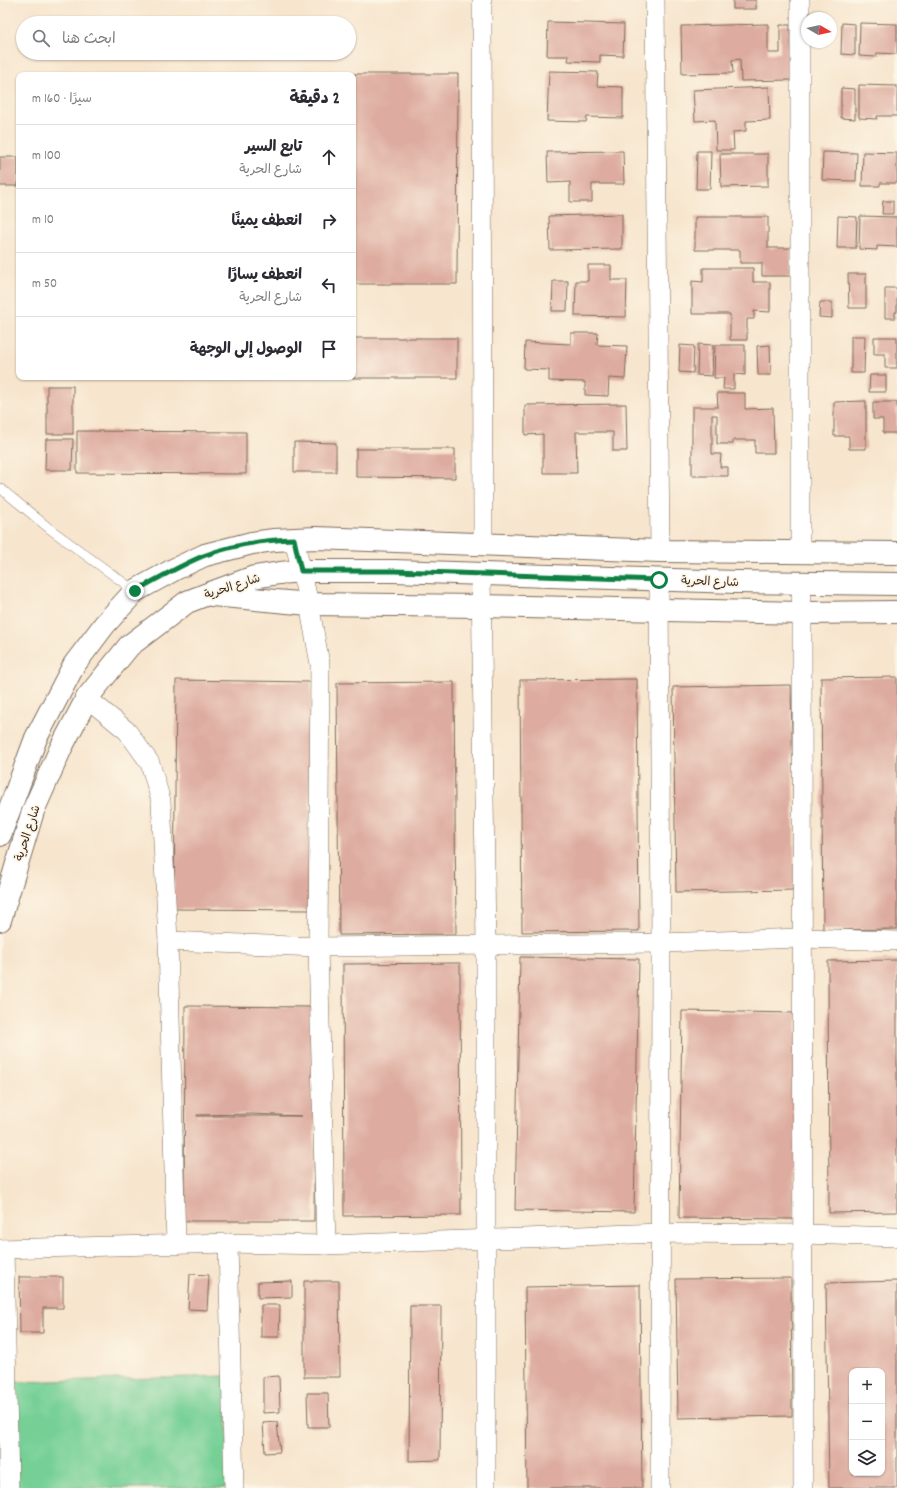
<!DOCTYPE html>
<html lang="ar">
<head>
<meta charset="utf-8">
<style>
  body { margin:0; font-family:Dekko,"Playpen Sans Arabic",sans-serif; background:#f2f2f3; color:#2b2b33; direction:rtl }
  .controls { position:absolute; right:12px; bottom:12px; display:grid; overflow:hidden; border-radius:8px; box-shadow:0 1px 3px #0004 }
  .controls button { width:36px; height:36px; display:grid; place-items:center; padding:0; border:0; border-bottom:1px solid #e1e1e2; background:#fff; color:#2b2b33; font:20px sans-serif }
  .compass { position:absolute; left:801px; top:12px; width:36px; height:36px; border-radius:50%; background:#fff; box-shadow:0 1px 3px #0004; rotate:99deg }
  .stop { position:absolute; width:12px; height:12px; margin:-9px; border:3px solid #0b8043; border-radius:50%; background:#fff }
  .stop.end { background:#0b8043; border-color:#fff; box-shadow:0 1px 4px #0008 }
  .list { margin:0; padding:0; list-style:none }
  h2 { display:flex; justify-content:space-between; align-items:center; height:52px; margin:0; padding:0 16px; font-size:17px }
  h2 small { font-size:13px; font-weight:400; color:#7c7c81 }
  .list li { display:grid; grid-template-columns:26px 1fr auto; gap:12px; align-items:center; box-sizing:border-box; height:64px; padding:0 16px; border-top:1px solid #e1e1e2 }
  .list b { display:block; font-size:15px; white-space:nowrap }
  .list p { margin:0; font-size:13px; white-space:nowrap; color:#7c7c81 }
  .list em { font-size:13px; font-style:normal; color:#7c7c81 }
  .icon { flex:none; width:22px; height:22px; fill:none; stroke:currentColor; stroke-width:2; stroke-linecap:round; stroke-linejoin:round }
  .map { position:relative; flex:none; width:897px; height:1488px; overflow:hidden; direction:ltr }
  .search { position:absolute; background:#fff; box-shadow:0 1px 3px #0004; left:16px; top:16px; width:340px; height:44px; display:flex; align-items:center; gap:10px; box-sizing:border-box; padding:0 14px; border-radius:22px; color:#7c7c81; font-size:15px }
  .panel { position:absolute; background:#fff; box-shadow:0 1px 3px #0004; left:16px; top:72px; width:340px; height:308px; border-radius:8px; direction:rtl }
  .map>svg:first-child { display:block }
  .garden { fill:#76d096; stroke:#587d5a }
  .building { fill:#ddab9f; fill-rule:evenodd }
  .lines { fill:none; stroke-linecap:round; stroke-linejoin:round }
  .lane-casing { stroke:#7d6b5b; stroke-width:10 }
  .street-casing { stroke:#7d6b5b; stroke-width:20 }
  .secondary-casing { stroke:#7d6b5b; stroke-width:24 }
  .lane { stroke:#fff; stroke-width:9 }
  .street { stroke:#fff; stroke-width:19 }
  .secondary { stroke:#fff; stroke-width:22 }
  .route { stroke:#0b8043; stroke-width:5 }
  .labels { text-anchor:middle; stroke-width:3.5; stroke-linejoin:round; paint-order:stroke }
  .street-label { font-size:12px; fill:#3b2a1e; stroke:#fcf5e5 }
</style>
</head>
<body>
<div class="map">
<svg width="897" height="1488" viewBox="0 0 897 1488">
  <rect width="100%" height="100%" fill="#fcf5e5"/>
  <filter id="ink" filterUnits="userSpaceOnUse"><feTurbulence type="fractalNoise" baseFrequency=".025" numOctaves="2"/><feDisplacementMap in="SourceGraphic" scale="8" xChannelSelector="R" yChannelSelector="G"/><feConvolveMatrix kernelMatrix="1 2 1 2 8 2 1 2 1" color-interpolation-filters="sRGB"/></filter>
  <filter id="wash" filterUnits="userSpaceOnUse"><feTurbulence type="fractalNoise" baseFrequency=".012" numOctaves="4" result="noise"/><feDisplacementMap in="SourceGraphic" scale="16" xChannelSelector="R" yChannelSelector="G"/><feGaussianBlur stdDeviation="0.9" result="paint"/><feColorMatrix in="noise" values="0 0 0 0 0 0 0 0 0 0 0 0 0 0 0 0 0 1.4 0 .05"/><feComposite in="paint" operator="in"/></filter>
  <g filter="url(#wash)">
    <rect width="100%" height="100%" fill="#f7e5cd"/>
    <!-- garden -->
    <path class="garden" d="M 226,1376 L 229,1488 L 18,1488 L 15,1382 Z"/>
    <g id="blocks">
      <!-- building -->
      <g class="building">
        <rect x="733" y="0" width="23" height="9"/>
        <path d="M 548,22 L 624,24 L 623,56 L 600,55 L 600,62 L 568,61 L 569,56 L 547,56 Z"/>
        <path d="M 842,23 L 855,24 L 855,55 L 841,54 Z"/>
        <path d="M 860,23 L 897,24 L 897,54 L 877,53 L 876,57 L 859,56 Z"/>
        <path d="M 768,24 L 768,53 L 780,53 L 780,25 L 790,25 L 791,80 L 741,81 L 740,59 L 732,60 L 733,73 L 682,74 L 681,26 Z"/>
        <path d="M 549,71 L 598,72 L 597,86 L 623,87 L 623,118 L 587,117 L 586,122 L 547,121 Z"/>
        <path d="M 353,74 L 458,74 L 457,284 L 353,284 Z"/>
        <path d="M 859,85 L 897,86 L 897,116 L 877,116 L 877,119 L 859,118 Z"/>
        <path d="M 769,87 L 770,120 L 746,121 L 746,131 L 733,132 L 734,150 L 716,150 L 715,120 L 695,121 L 693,90 Z"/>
        <path d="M 841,88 L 855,89 L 855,119 L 841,118 Z"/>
        <path d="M 623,151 L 624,184 L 592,184 L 592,202 L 570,202 L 570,182 L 548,183 L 547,152 Z"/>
        <path d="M 697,151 L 711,151 L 710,189 L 696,189 Z"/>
        <path d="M 823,152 L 857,153 L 856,181 L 822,180 Z"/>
        <path d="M 863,152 L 897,153 L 897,183 L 880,183 L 880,186 L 862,186 Z"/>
        <path d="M 720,154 L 768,154 L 768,186 L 721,187 Z"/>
        <rect x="0" y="157" width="18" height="29"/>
        <path d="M 883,201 L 893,201 L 893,214 L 882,214 Z"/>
        <path d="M 622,214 L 622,249 L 550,250 L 549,216 Z"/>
        <path d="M 838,216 L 857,217 L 856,248 L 837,248 Z"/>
        <path d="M 860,216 L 897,217 L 897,247 L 877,246 L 877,250 L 859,249 Z"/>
        <path d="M 695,217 L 768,217 L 768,248 L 791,248 L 791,276 L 762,276 L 762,263 L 740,263 L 740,250 L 695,250 Z"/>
        <path d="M 588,265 L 611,265 L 611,280 L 627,280 L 626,317 L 575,316 L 576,281 L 588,281 Z"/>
        <path d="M 703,268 L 753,268 L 753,282 L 770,282 L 770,312 L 754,311 L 754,319 L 747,319 L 747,340 L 730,340 L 730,314 L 692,314 L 692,281 L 703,282 Z"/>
        <path d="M 848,274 L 866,274 L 866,308 L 849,308 Z"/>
        <path d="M 553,281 L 568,281 L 567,311 L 552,311 Z"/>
        <path d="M 885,288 L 897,288 L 897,312 L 895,312 L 895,318 L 885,318 Z"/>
        <path d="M 820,302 L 832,302 L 832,318 L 819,317 Z"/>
        <path d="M 571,333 L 598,333 L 597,345 L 627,346 L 625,379 L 609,378 L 608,396 L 585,395 L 585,382 L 549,381 L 549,370 L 524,369 L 525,342 L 571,344 Z"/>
        <path d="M 851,336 L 865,336 L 864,373 L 851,373 Z"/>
        <path d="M 874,337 L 897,337 L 897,368 L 885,368 L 885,354 L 874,354 Z"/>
        <rect x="353" y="338" width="104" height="40"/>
        <path d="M 698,344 L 713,345 L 712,376 L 697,375 Z"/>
        <path d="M 680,345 L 694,346 L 693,373 L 679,372 Z"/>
        <path d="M 715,345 L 745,345 L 745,375 L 734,374 L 734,389 L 723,389 L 724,378 L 714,378 Z"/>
        <path d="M 770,345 L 771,375 L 758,375 L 757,346 Z"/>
        <path d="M 870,375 L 886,375 L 886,392 L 869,392 Z"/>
        <rect x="47" y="386" width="26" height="48"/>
        <path d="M 717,393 L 745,393 L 745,409 L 773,408 L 774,453 L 755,453 L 755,440 L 733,440 L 733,444 L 717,444 L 717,415 L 712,415 L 712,454 L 721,454 L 720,467 L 728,467 L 728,476 L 692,476 L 692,407 L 718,407 Z"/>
        <path d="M 866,401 L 866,449 L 849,449 L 849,436 L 834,436 L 834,402 Z"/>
        <path d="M 873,402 L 897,402 L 897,433 L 883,433 L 883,419 L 873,419 Z"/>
        <path d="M 626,404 L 627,451 L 613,451 L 613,432 L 576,432 L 577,473 L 543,473 L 543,434 L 525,435 L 525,405 Z"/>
        <path d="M 77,431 L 246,432 L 246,474 L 77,473 Z"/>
        <path d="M 46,439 L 73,439 L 72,470 L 45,470 Z"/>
        <path d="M 294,442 L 336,443 L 336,472 L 294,472 Z"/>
        <path d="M 356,449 L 455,449 L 455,478 L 356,477 Z"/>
        <path d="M 897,677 L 897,929 L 823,930 L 821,678 Z"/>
        <path d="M 637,679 L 639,931 L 522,932 L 520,680 Z"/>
        <path d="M 176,680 L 311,682 L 309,910 L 174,909 Z"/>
        <path d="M 454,682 L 456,934 L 339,935 L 337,683 Z"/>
        <path d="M 791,685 L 795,890 L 676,892 L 673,687 Z"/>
        <path d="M 520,957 L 639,959 L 634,1212 L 515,1210 Z"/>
        <path d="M 897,960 L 897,1212 L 829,1213 L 828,961 Z"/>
        <path d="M 460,963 L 461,1215 L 344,1216 L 343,964 Z"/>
        <path d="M 185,1006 L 315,1007 L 314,1221 L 184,1221 ZM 250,1114 L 302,1116 L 197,1116 L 197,1115 Z"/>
        <path d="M 682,1011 L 797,1013 L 794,1219 L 679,1218 Z"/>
        <path d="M 190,1274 L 209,1275 L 207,1310 L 188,1309 Z"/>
        <path d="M 19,1277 L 63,1277 L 63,1308 L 43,1308 L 43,1333 L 20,1333 Z"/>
        <path d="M 791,1278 L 792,1416 L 678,1418 L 676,1279 Z"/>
        <path d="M 292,1281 L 292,1297 L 258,1298 L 258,1282 Z"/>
        <path d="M 304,1281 L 339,1281 L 340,1377 L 304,1377 Z"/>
        <path d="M 897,1281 L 897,1488 L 829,1488 L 826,1283 ZM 852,1371 L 882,1371 L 882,1473 L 852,1473 Z"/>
        <path d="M 640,1285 L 642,1488 L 527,1488 L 525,1287 Z"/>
        <path d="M 261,1305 L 280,1305 L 279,1337 L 261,1337 Z"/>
        <path d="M 410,1306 L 441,1306 L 440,1460 L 409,1461 Z"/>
        <path d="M 279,1376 L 280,1412 L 263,1413 L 263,1377 Z"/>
        <path d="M 307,1393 L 328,1393 L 329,1427 L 308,1427 Z"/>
        <path d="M 277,1422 L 280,1452 L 265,1453 L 263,1423 Z"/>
      </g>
    </g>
  </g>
  <g filter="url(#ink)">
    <use href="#blocks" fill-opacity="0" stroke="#7d6b5b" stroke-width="1"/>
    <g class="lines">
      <!-- lane casing -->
      <g class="lane-casing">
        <path id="lane" d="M 0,488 L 50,529 L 135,591"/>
      </g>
      <!-- street casing -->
      <g class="street-casing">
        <g id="street">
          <path d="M 482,0 L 483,544"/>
          <path d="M 655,0 L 660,551"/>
          <path d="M 294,539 L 309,604 L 320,664 L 318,947 L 326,1245"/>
          <path d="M 800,552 L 800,0"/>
          <path d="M 481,574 L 486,945 L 486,1488"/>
          <path d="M 659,580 L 661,943 L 660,1488"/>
          <path d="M 801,583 L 802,613 L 803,1488"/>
          <path d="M 87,698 L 127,731 L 150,763 L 161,801 L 168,941 L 176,1245"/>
          <path d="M 168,941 L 318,947 L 661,943 L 802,938 L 897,941"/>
          <path d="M 228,1243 L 234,1488"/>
          <path d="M 0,1249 L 228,1243 L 326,1245 L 661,1233 L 803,1234 L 897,1237"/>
          <path d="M 4,1249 L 9,1488"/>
        </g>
      </g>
      <!-- secondary casing -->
      <g class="secondary-casing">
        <g id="secondary">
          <path d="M 212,595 L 309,604 L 481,606 L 802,613 L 897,612"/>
          <path d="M 0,835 L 36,738 L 74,665 L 105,624 L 135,591 L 175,569 L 205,555 L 252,543 L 274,540 L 316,538 L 660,551 L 897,553"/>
          <path d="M 0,920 L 33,811 L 61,748 L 87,698 L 129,646 L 187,602 L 205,595 L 254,577 L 280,573 L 301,571 L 394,571 L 736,582 L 897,584"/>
        </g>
      </g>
      <!-- lane -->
      <use href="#lane" class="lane"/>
      <!-- street -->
      <use href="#street" class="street"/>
      <!-- secondary -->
      <use href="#secondary" class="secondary"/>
    </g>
  </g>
  <g class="lines" filter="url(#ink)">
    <!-- route -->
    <path class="route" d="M 135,591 C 157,579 179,566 203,556 C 232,545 263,540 294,539 L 301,571 L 394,571 L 659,580"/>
  </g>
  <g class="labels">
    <!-- street labels -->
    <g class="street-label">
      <text transform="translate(710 581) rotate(2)" y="4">شارع الحرية</text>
      <text transform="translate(232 586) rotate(-18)" y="4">شارع الحرية</text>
      <text transform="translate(27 833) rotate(-72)" y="4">شارع الحرية</text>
    </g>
  </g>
</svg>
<div class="controls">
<button>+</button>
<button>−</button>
<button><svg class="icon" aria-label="layers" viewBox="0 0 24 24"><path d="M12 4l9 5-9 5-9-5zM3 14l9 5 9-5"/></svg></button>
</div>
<svg class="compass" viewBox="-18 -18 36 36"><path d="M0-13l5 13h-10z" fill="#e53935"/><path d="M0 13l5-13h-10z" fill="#7c7c81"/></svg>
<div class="stop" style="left:659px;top:580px"></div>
<div class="stop end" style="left:135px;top:591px"></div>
<div class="search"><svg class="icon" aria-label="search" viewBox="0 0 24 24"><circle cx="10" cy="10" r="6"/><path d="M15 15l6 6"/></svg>ابحث هنا</div>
<section class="panel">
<h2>2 دقيقة<small>سيرًا · 160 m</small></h2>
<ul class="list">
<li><svg class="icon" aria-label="ahead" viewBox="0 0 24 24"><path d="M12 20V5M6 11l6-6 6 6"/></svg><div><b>تابع السير</b><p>شارع الحرية</p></div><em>100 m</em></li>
<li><svg class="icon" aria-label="right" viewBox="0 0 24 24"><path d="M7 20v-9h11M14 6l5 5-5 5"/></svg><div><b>انعطف يمينًا</b></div><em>10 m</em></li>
<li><svg class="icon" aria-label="left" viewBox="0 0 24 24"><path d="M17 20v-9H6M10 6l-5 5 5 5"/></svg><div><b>انعطف يسارًا</b><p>شارع الحرية</p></div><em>50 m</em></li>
<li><svg class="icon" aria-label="arrive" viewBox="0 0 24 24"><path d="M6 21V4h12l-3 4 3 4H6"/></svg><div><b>الوصول إلى الوجهة</b></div></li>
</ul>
</section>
</div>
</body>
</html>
